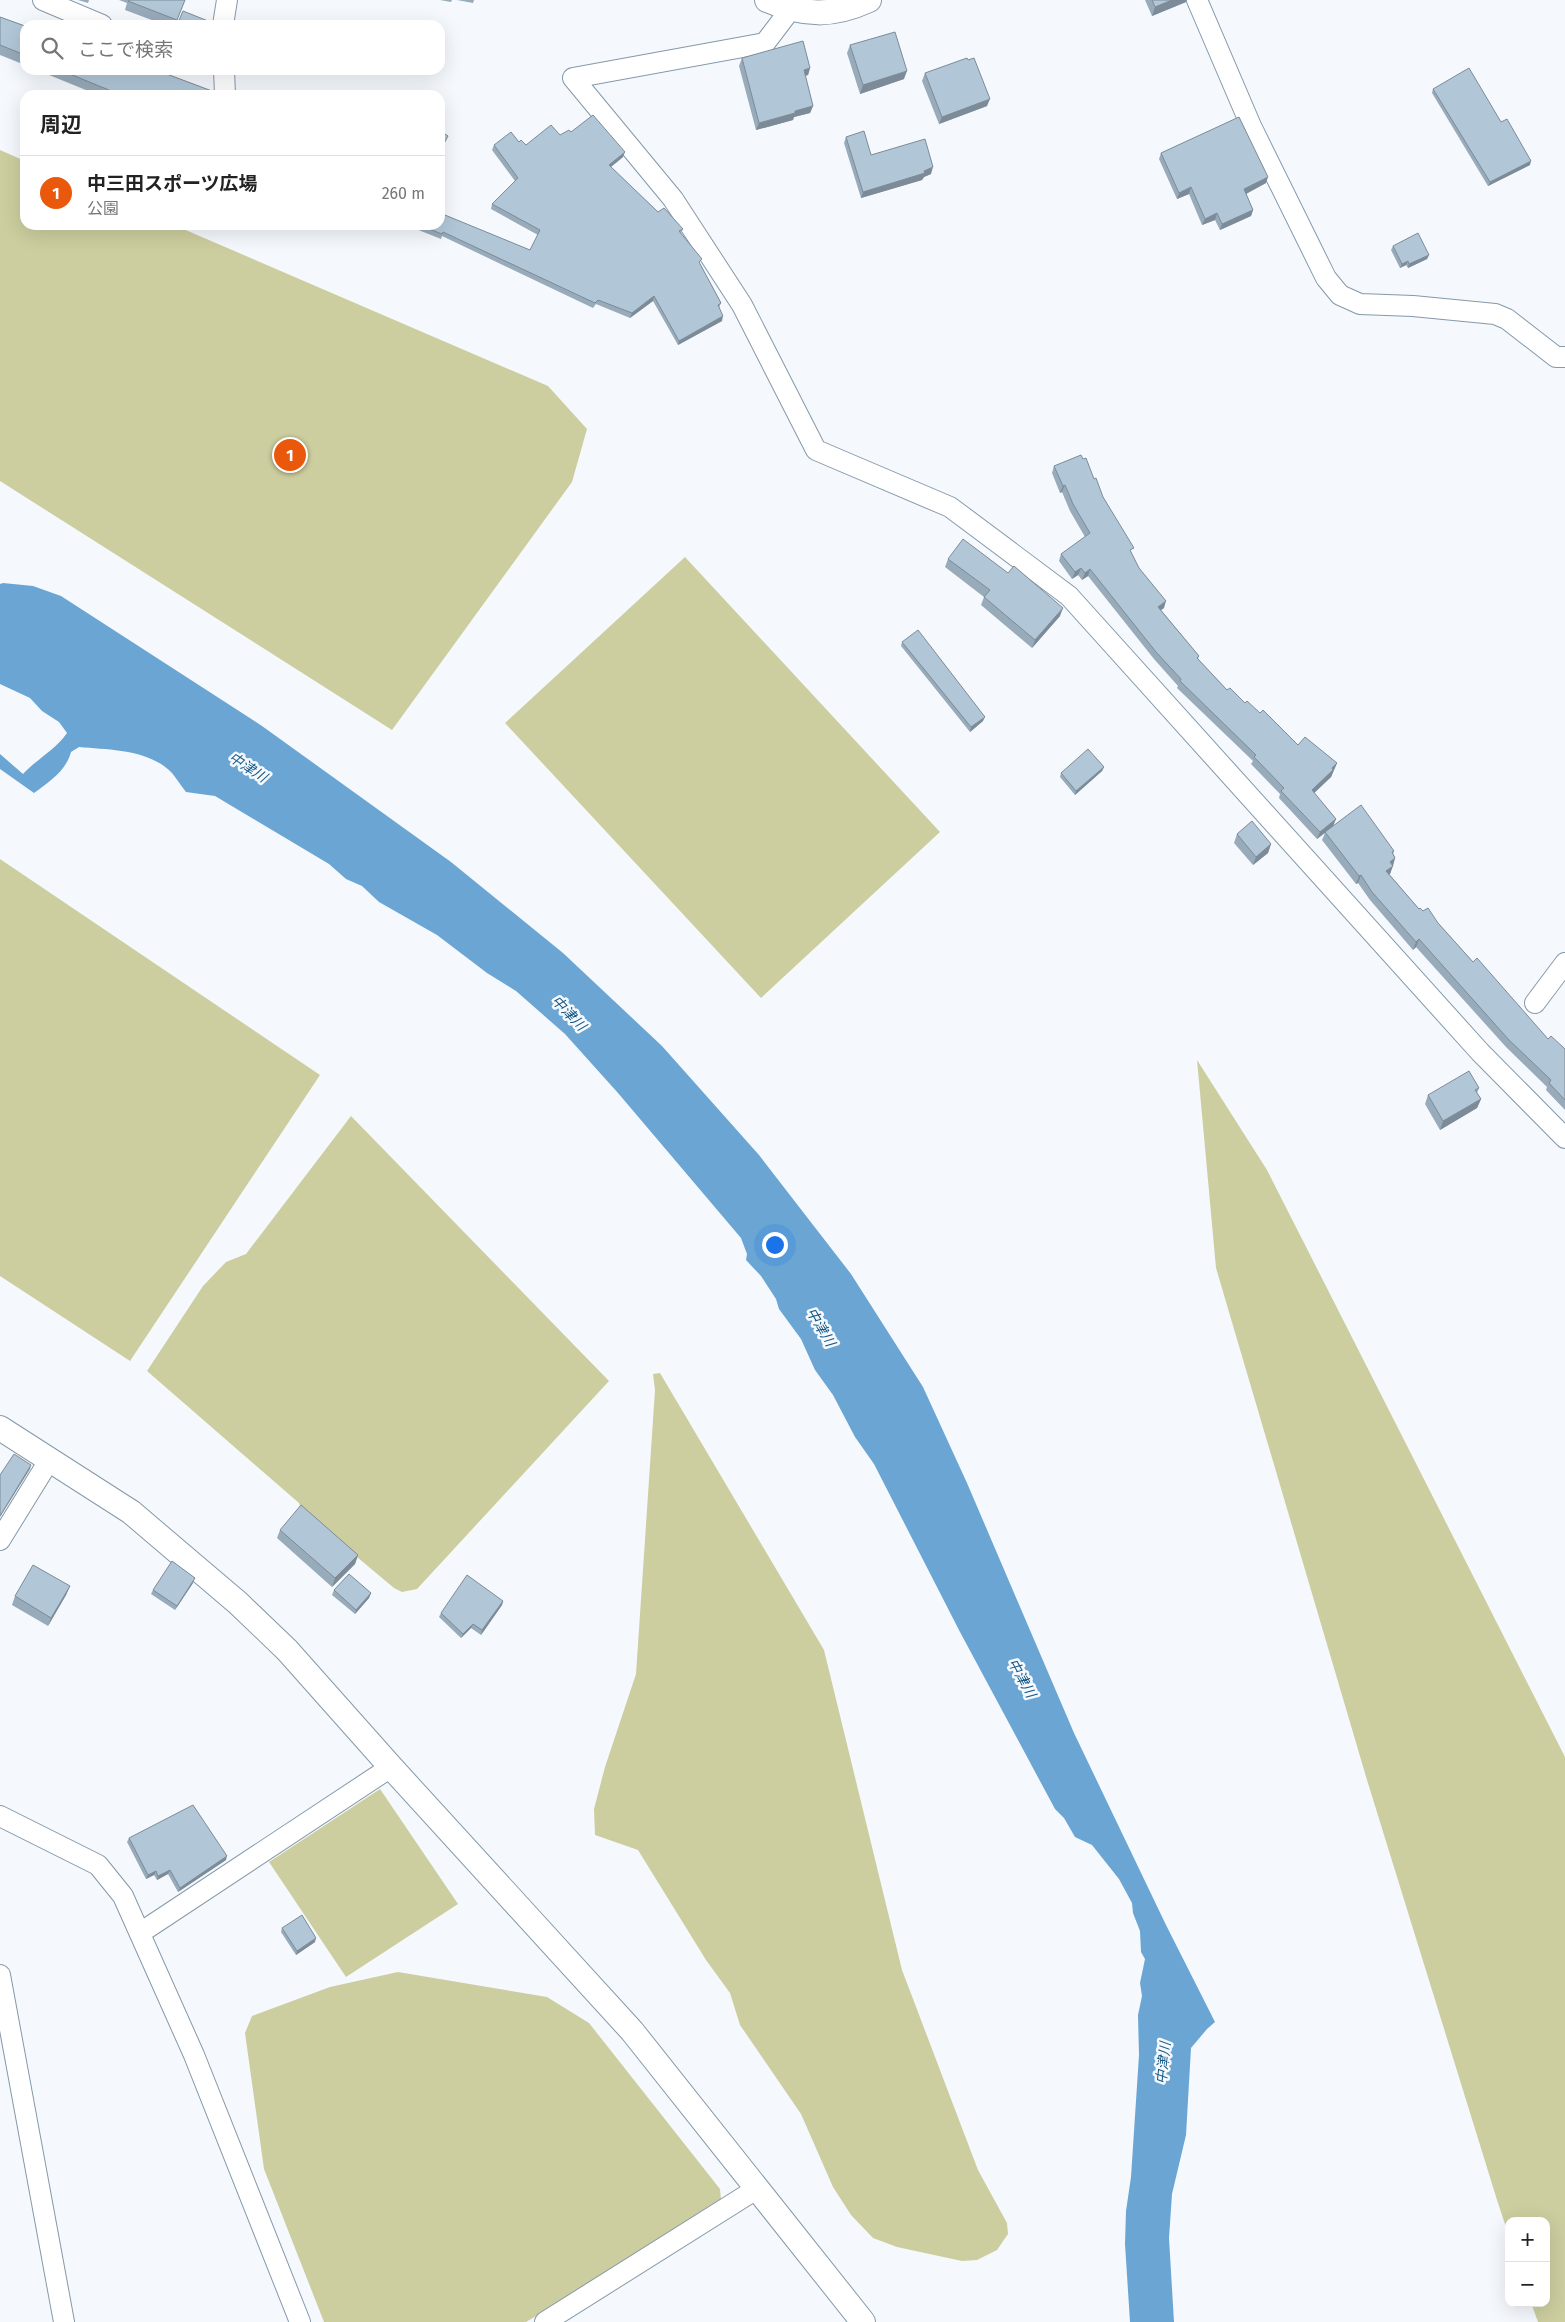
<!DOCTYPE html>
<html lang="ja">
<head>
<meta charset="utf-8">
<style>
  body { margin:0; font-family:"Fira Sans","Noto Sans JP",sans-serif; background:#f6f6f6; color:#222 }
  .controls { position:absolute; right:15px; bottom:15px; display:grid; overflow:hidden; border-radius:10px; box-shadow:0 5px 20px #0002 }
  .controls button { width:45px; height:45px; display:grid; place-items:center; padding:0; border:0; border-bottom:1px solid #e0e0e0; background:#fff; color:#222; font:25px sans-serif }
  .you { position:absolute; left:774px; top:1244px; width:18px; height:18px; margin:-12px; border:4px solid #fff; border-radius:50%; background:#1a73e8; box-shadow:0 0 0 8px #1a73e833 }
  .badge { display:grid; place-items:center; width:32px; height:32px; border-radius:50%; background:#ea580c; color:#fff; font-size:16px; font-weight:700 }
  .pin { position:absolute; translate:-50% -50%; border:2px solid #fff; box-shadow:0 1px 5px #0006 }
  .list { margin:0; padding:0; list-style:none }
  h2 { display:flex; justify-content:space-between; align-items:center; height:65px; margin:0; padding:0 20px; font-size:21px }
  h2 small { font-size:16px; font-weight:400; color:#767676 }
  .list li { display:grid; grid-template-columns:32px 1fr auto; gap:15px; align-items:center; box-sizing:border-box; height:75px; padding:0 20px; border-top:1px solid #e0e0e0 }
  .list b { display:block; font-size:19px; white-space:nowrap }
  .list p { margin:0; font-size:16px; white-space:nowrap; color:#767676 }
  .list em { font-size:16px; font-style:normal; color:#767676 }
  .icon { flex:none; width:28px; height:28px; fill:none; stroke:currentColor; stroke-width:2; stroke-linecap:round; stroke-linejoin:round }
  .map { position:relative; flex:none; width:1565px; height:2322px; overflow:hidden }
  .search { position:absolute; background:#fff; box-shadow:0 5px 20px #0002; left:20px; top:20px; width:425px; height:55px; display:flex; align-items:center; gap:12px; box-sizing:border-box; padding:0 18px; border-radius:15px; color:#767676; font-size:19px }
  .panel { position:absolute; background:#fff; box-shadow:0 5px 20px #0002; left:20px; top:90px; width:425px; height:140px; border-radius:15px }
  .map>svg:first-child { display:block }
  .green { fill:#ccce9f }
  .water { fill:#6aa5d3 }
  .lines { fill:none; stroke-linecap:round; stroke-linejoin:round }
  .minor-casing { stroke:#8599a9; stroke-width:22 }
  .tertiary-casing { stroke:#8599a9; stroke-width:26 }
  .minor { stroke:#fff; stroke-width:20 }
  .tertiary { stroke:#fff; stroke-width:24 }
  .wall { fill:#98abba }
  .shaded-wall { fill:#7c8b97 }
  .building { fill:#b1c7d8; stroke:#7c8b97 }
  .labels { text-anchor:middle; stroke-width:5; stroke-linejoin:round; paint-order:stroke }
  .water-label { font-size:14px; font-style:italic; fill:#155885; stroke:#f5f9fd }
</style>
</head>
<body>
<div class="map">
<svg width="1565" height="2322" viewBox="0 0 1565 2322">
  <rect width="100%" height="100%" fill="#f5f9fd"/>
  <!-- green -->
  <g class="green">
    <path d="M 0,150 L 25,161 L 25,225 L 174,225 L 548,386 L 587,429 L 572,482 L 392,730 L 0,481 Z"/>
    <path d="M 685,557 L 940,832 L 761,998 L 505,723 Z"/>
    <path d="M 0,859 L 320,1075 L 130,1361 L 0,1276 Z"/>
    <path d="M 1197,1060 L 1267,1170 L 1565,1757 L 1565,2322 L 1538,2322 L 1531,2303 L 1546,2303 L 1546,2221 L 1509,2221 L 1509,2236 L 1497,2200 L 1367,1780 L 1216,1268 Z"/>
    <path d="M 351,1116 L 609,1381 L 417,1589 L 402,1592 L 394,1588 L 302,1511 L 299,1503 L 147,1371 L 203,1286 L 226,1262 L 246,1254 Z"/>
    <path d="M 660,1373 L 824,1650 L 902,1970 L 978,2170 L 1007,2223 L 1008,2234 L 997,2250 L 977,2260 L 962,2261 L 897,2247 L 873,2238 L 851,2215 L 833,2187 L 801,2114 L 740,2025 L 730,1993 L 706,1960 L 638,1850 L 595,1835 L 594,1809 L 605,1767 L 636,1674 L 655,1390 L 653,1374 Z"/>
    <path d="M 380,1789 L 458,1904 L 346,1977 L 269,1862 Z"/>
    <path d="M 398,1972 L 547,1997 L 589,2023 L 720,2189 L 721,2200 L 597,2280 L 526,2322 L 324,2322 L 264,2169 L 245,2033 L 252,2016 L 330,1987 Z"/>
  </g>
  <!-- water -->
  <path class="water" d="M 3,583 L 33,586 L 61,596 L 262,726 L 451,862 L 563,953 L 662,1046 L 759,1155 L 851,1274 L 923,1387 L 967,1483 L 1074,1733 L 1166,1925 L 1215,2022 L 1207,2029 L 1191,2048 L 1186,2135 L 1172,2194 L 1169,2238 L 1174,2322 L 1130,2322 L 1125,2244 L 1126,2211 L 1131,2177 L 1139,2055 L 1138,2015 L 1142,1996 L 1140,1983 L 1145,1959 L 1141,1952 L 1140,1931 L 1133,1913 L 1132,1903 L 1119,1879 L 1092,1845 L 1075,1837 L 1064,1818 L 1055,1809 L 960,1632 L 874,1464 L 855,1437 L 833,1395 L 815,1370 L 801,1339 L 779,1309 L 776,1299 L 761,1276 L 746,1260 L 747,1254 L 741,1238 L 618,1093 L 565,1034 L 516,991 L 487,973 L 437,935 L 379,902 L 362,886 L 346,879 L 329,864 L 215,796 L 186,792 C 181,786 177,779 172,773 C 149,749 110,750 79,747 L 71,752 C 66,771 49,782 34,793 L 0,769 L 0,754 L 23,774 C 37,759 55,750 67,733 L 59,722 L 42,711 L 30,698 L 0,684 L 0,584 Z"/>
  <g class="lines">
    <!-- minor casing -->
    <g class="minor-casing">
      <g id="minor">
        <path d="M 43,0 L 102,25"/>
        <path d="M 1197,0 L 1251,126 L 1326,278 L 1340,295 L 1360,304 L 1413,306 L 1495,314 L 1507,319 L 1556,357 L 1565,357"/>
        <path d="M 790,10 L 765,43 L 573,78 L 673,199 L 742,305 L 816,450 L 950,507 L 1069,596 L 1480,1052 L 1565,1138"/>
        <path d="M 223,25 L 227,0"/>
        <path d="M 224,70 L 225,95"/>
        <path d="M 1535,1003 L 1565,963"/>
        <path d="M 0,1540 L 50,1459"/>
        <path d="M 0,1816 L 98,1865 L 123,1896 L 194,2055 L 300,2322"/>
        <path d="M 140,1933 L 391,1767"/>
        <path d="M 0,1975 L 64,2322"/>
        <path d="M 545,2322 L 758,2188"/>
      </g>
    </g>
    <!-- tertiary casing -->
    <g class="tertiary-casing">
      <g id="tertiary">
        <path d="M 767,0 C 804,16 832,17 869,0"/>
        <path d="M 0,1428 L 131,1512 L 238,1603 L 287,1650 L 391,1767 L 632,2031 L 863,2322"/>
      </g>
    </g>
    <!-- minor -->
    <use href="#minor" class="minor"/>
    <!-- tertiary -->
    <use href="#tertiary" class="tertiary"/>
  </g>
  <!-- wall -->
  <g class="wall">
    <path d="M 78,0 L 89,0 L 88,3 Z"/>
    <path d="M 119,0 L 185,0 L 175,25 L 165,25 L 125,10 L 127,3 Z"/>
    <path d="M 440,0 L 452,0 L 451,2 Z"/>
    <path d="M 457,0 L 474,0 L 473,3 Z"/>
    <path d="M 1145,0 L 1186,0 L 1186,2 L 1152,16 Z"/>
    <path d="M 0,17 L 25,26 L 25,65 L 0,55 Z"/>
    <path d="M 850,45 L 904,79 L 860,94 L 847,53 Z"/>
    <path d="M 742,58 L 810,68 L 808,75 L 805,76 L 813,106 L 810,113 L 794,117 L 793,120 L 756,130 L 739,66 Z"/>
    <path d="M 37,70 L 139,70 L 211,95 L 98,95 Z"/>
    <path d="M 925,73 L 987,106 L 939,124 L 922,81 Z"/>
    <path d="M 1433,89 L 1501,122 L 1530,165 L 1488,186 L 1432,93 Z"/>
    <path d="M 571,132 L 623,157 L 611,167 L 658,212 L 683,229 L 681,233 L 700,264 L 721,303 L 719,308 L 722,321 L 678,345 L 653,301 L 630,318 L 596,304 L 593,308 L 442,236 L 441,239 L 406,225 L 440,225 L 530,250 L 538,235 L 491,209 L 492,204 L 515,181 L 492,150 L 494,145 L 519,142 L 526,145 Z"/>
    <path d="M 846,137 L 871,155 L 931,174 L 924,177 L 922,180 L 861,198 L 844,143 Z"/>
    <path d="M 1161,153 L 1266,183 L 1246,194 L 1253,210 L 1251,216 L 1220,230 L 1215,220 L 1202,225 L 1189,194 L 1177,199 L 1159,159 Z"/>
    <path d="M 1393,246 L 1429,255 L 1427,259 L 1408,268 L 1406,265 L 1400,268 L 1391,250 Z"/>
    <path d="M 1054,466 L 1094,479 L 1139,568 L 1164,608 L 1161,610 L 1199,656 L 1198,659 L 1227,690 L 1260,713 L 1298,745 L 1337,763 L 1331,777 L 1314,793 L 1336,819 L 1333,826 L 1394,851 L 1393,854 L 1395,858 L 1390,874 L 1389,874 L 1419,909 L 1423,911 L 1438,923 L 1473,962 L 1548,1039 L 1565,1049 L 1565,1110 L 1546,1090 L 1547,1087 L 1506,1047 L 1416,947 L 1413,950 L 1370,900 L 1358,883 L 1356,884 L 1322,840 L 1325,833 L 1317,839 L 1279,798 L 1280,794 L 1251,764 L 1253,761 L 1177,688 L 1178,686 L 1154,659 L 1088,576 L 1082,580 L 1078,575 L 1072,579 L 1059,561 L 1061,554 L 1085,537 L 1070,511 L 1062,492 L 1060,493 L 1052,473 Z"/>
    <path d="M 948,559 L 1060,616 L 1032,648 L 981,605 L 984,597 L 945,567 Z"/>
    <path d="M 902,642 L 983,721 L 970,732 L 901,646 Z"/>
    <path d="M 1104,767 L 1102,771 L 1075,795 L 1060,777 L 1061,773 Z"/>
    <path d="M 1237,834 L 1271,844 L 1268,853 L 1253,865 L 1234,843 Z"/>
    <path d="M 1479,1088 L 1477,1093 L 1481,1099 L 1477,1108 L 1440,1130 L 1425,1104 L 1428,1095 Z"/>
    <path d="M 280,1530 L 358,1555 L 355,1564 L 332,1587 L 277,1538 Z"/>
    <path d="M 193,1583 L 175,1610 L 151,1594 L 153,1590 Z"/>
    <path d="M 70,1586 L 66,1595 L 48,1626 L 12,1605 L 15,1596 Z"/>
    <path d="M 334,1590 L 371,1593 L 369,1598 L 355,1614 L 332,1595 Z"/>
    <path d="M 503,1601 L 502,1605 L 481,1635 L 471,1628 L 461,1638 L 439,1617 L 441,1613 Z"/>
    <path d="M 129,1838 L 226,1860 L 178,1892 L 168,1874 L 157,1880 L 154,1875 L 146,1879 L 127,1842 Z"/>
    <path d="M 282,1928 L 315,1942 L 296,1955 L 281,1932 Z"/>
  </g>
  <!-- shaded-wall -->
  <g class="shaded-wall">
    <path d="M 1172,0 L 1186,0 L 1186,2 L 1152,16 L 1155,7 Z"/>
    <path d="M 810,68 L 808,75 L 801,77 L 804,70 Z"/>
    <path d="M 907,71 L 904,79 L 860,94 L 863,85 Z"/>
    <path d="M 990,99 L 987,106 L 939,124 L 942,117 Z"/>
    <path d="M 813,106 L 810,113 L 794,117 L 793,120 L 756,130 L 759,123 L 795,111 Z"/>
    <path d="M 625,152 L 623,157 L 607,170 L 609,165 Z"/>
    <path d="M 1531,161 L 1530,165 L 1488,186 L 1490,182 Z"/>
    <path d="M 933,167 L 931,174 L 924,177 L 922,180 L 861,198 L 863,192 Z"/>
    <path d="M 1268,177 L 1266,183 L 1242,196 L 1244,189 Z"/>
    <path d="M 1191,187 L 1189,194 L 1177,199 L 1179,193 Z"/>
    <path d="M 1253,210 L 1251,216 L 1220,230 L 1222,224 Z"/>
    <path d="M 1217,213 L 1215,220 L 1202,225 L 1205,219 Z"/>
    <path d="M 1429,255 L 1427,259 L 1408,268 L 1409,264 Z"/>
    <path d="M 1408,261 L 1406,265 L 1400,268 L 1402,264 Z"/>
    <path d="M 654,296 L 653,301 L 630,318 L 632,313 Z"/>
    <path d="M 723,316 L 722,321 L 678,345 L 679,341 Z"/>
    <path d="M 1065,485 L 1062,492 L 1060,493 L 1063,486 Z"/>
    <path d="M 1081,568 L 1078,575 L 1072,579 L 1075,572 Z"/>
    <path d="M 1090,569 L 1088,576 L 1082,580 L 1085,573 Z"/>
    <path d="M 1166,601 L 1164,608 L 1155,614 L 1158,607 Z"/>
    <path d="M 1063,608 L 1060,616 L 1032,648 L 1035,640 Z"/>
    <path d="M 985,717 L 983,721 L 970,732 L 971,727 Z"/>
    <path d="M 1337,763 L 1331,777 L 1310,797 L 1312,790 Z"/>
    <path d="M 1104,767 L 1102,771 L 1075,795 L 1076,791 Z"/>
    <path d="M 1336,819 L 1333,826 L 1317,839 L 1320,832 Z"/>
    <path d="M 1271,844 L 1268,853 L 1253,865 L 1256,857 Z"/>
    <path d="M 1395,858 L 1393,866 L 1390,862 Z"/>
    <path d="M 1393,866 L 1390,874 L 1383,878 L 1386,871 Z"/>
    <path d="M 1361,875 L 1358,883 L 1356,884 L 1359,876 Z"/>
    <path d="M 1419,939 L 1416,947 L 1413,950 L 1416,942 Z"/>
    <path d="M 1481,1099 L 1477,1108 L 1440,1130 L 1443,1121 Z"/>
    <path d="M 31,1465 L 30,1469 L 0,1517 L 0,1516 Z"/>
    <path d="M 358,1555 L 355,1564 L 332,1587 L 335,1578 Z"/>
    <path d="M 195,1578 L 193,1583 L 175,1610 L 177,1606 Z"/>
    <path d="M 70,1586 L 66,1595 L 48,1626 L 51,1618 Z"/>
    <path d="M 371,1593 L 369,1598 L 355,1614 L 356,1610 Z"/>
    <path d="M 503,1601 L 502,1605 L 481,1635 L 482,1630 Z"/>
    <path d="M 473,1624 L 471,1628 L 461,1638 L 463,1634 Z"/>
    <path d="M 227,1856 L 226,1860 L 178,1892 L 180,1888 Z"/>
    <path d="M 170,1870 L 168,1874 L 157,1880 L 158,1876 Z"/>
    <path d="M 156,1871 L 154,1875 L 146,1879 L 148,1875 Z"/>
    <path d="M 316,1938 L 315,1942 L 296,1955 L 297,1951 Z"/>
  </g>
  <!-- building -->
  <g class="building">
    <path d="M 129,0 L 185,0 L 177,20 L 128,1 Z"/>
    <path d="M 1152,0 L 1172,0 L 1155,7 Z"/>
    <path d="M 183,11 L 213,23 L 212,25 L 177,25 Z"/>
    <path d="M 0,17 L 25,26 L 25,55 L 0,45 Z"/>
    <path d="M 895,32 L 907,71 L 863,85 L 850,45 Z"/>
    <path d="M 803,41 L 810,68 L 804,70 L 813,106 L 795,111 L 795,113 L 759,123 L 742,58 Z"/>
    <path d="M 967,58 L 968,60 L 974,58 L 990,99 L 942,117 L 925,73 Z"/>
    <path d="M 1469,68 L 1501,122 L 1507,119 L 1531,161 L 1490,182 L 1433,89 Z"/>
    <path d="M 60,70 L 139,70 L 143,72 L 144,70 L 156,70 L 212,91 L 211,95 L 121,95 Z"/>
    <path d="M 593,115 L 625,152 L 609,165 L 658,212 L 664,208 L 683,229 L 679,231 L 702,259 L 699,262 L 721,303 L 718,305 L 723,316 L 679,341 L 654,296 L 632,313 L 598,300 L 595,303 L 443,232 L 442,234 L 419,225 L 440,225 L 440,213 L 530,250 L 540,230 L 492,204 L 518,178 L 494,145 L 511,132 L 519,142 L 521,140 L 526,145 L 551,125 L 560,135 L 569,130 L 571,132 Z"/>
    <path d="M 1239,117 L 1268,177 L 1244,189 L 1253,210 L 1222,224 L 1217,213 L 1205,219 L 1191,187 L 1179,193 L 1161,153 Z"/>
    <path d="M 440,131 L 448,136 L 440,151 Z"/>
    <path d="M 864,131 L 871,155 L 925,139 L 933,167 L 924,171 L 925,173 L 863,192 L 846,137 Z"/>
    <path d="M 1418,233 L 1429,255 L 1409,264 L 1408,261 L 1402,264 L 1393,246 Z"/>
    <path d="M 1081,455 L 1083,459 L 1086,458 L 1094,479 L 1096,478 L 1103,497 L 1134,548 L 1130,550 L 1139,568 L 1166,601 L 1158,607 L 1199,656 L 1197,658 L 1227,690 L 1230,688 L 1245,703 L 1247,701 L 1260,713 L 1263,710 L 1298,745 L 1305,737 L 1337,763 L 1332,768 L 1333,770 L 1312,790 L 1336,819 L 1320,832 L 1281,791 L 1284,788 L 1254,757 L 1256,755 L 1180,681 L 1181,679 L 1156,652 L 1090,569 L 1085,573 L 1081,568 L 1075,572 L 1061,554 L 1090,533 L 1073,504 L 1065,485 L 1063,486 L 1054,466 Z"/>
    <path d="M 963,539 L 1008,573 L 1014,566 L 1063,608 L 1035,640 L 984,597 L 990,590 L 948,559 Z"/>
    <path d="M 918,630 L 985,717 L 971,727 L 902,642 Z"/>
    <path d="M 1088,749 L 1104,767 L 1076,791 L 1061,773 Z"/>
    <path d="M 1361,805 L 1394,851 L 1392,852 L 1395,858 L 1390,862 L 1393,866 L 1386,871 L 1419,909 L 1420,908 L 1423,911 L 1428,908 L 1438,923 L 1473,962 L 1477,958 L 1548,1039 L 1551,1036 L 1565,1049 L 1565,1100 L 1549,1083 L 1551,1080 L 1509,1040 L 1419,939 L 1416,942 L 1372,892 L 1361,875 L 1359,876 L 1325,832 Z"/>
    <path d="M 1252,821 L 1271,844 L 1256,857 L 1237,834 Z"/>
    <path d="M 1469,1071 L 1479,1088 L 1475,1090 L 1481,1099 L 1443,1121 L 1428,1095 Z"/>
    <path d="M 14,1454 L 31,1465 L 0,1516 L 0,1475 Z"/>
    <path d="M 301,1505 L 358,1555 L 335,1578 L 280,1530 Z"/>
    <path d="M 172,1561 L 195,1578 L 177,1606 L 153,1590 Z"/>
    <path d="M 33,1565 L 70,1586 L 51,1618 L 15,1596 Z"/>
    <path d="M 349,1574 L 371,1593 L 356,1610 L 334,1590 Z"/>
    <path d="M 467,1575 L 503,1601 L 482,1630 L 473,1624 L 463,1634 L 441,1613 Z"/>
    <path d="M 193,1805 L 227,1856 L 180,1888 L 170,1870 L 158,1876 L 156,1871 L 148,1875 L 129,1838 Z"/>
    <path d="M 302,1915 L 316,1938 L 297,1951 L 282,1928 Z"/>
  </g>
  <g class="labels">
    <!-- water labels -->
    <g class="water-label">
      <text transform="translate(248 767) rotate(33)" y="5">中津川</text>
      <text transform="translate(569 1013) rotate(46)" y="5">中津川</text>
      <text transform="translate(821 1327) rotate(59)" y="5">中津川</text>
      <text transform="translate(1022 1678) rotate(61)" y="5">中津川</text>
      <text transform="translate(1163 2063) rotate(-84)" y="5">中津川</text>
    </g>
  </g>
</svg>
<div class="controls">
<button>+</button>
<button>−</button>
</div>
<div class="you"></div>
<div class="pin badge" style="left:290px;top:455px">1</div>
<div class="search"><svg class="icon" aria-label="search" viewBox="0 0 24 24"><circle cx="10" cy="10" r="6"/><path d="M15 15l6 6"/></svg>ここで検索</div>
<section class="panel">
<h2>周辺<small></small></h2>
<ul class="list">
<li><span class="badge">1</span><div><b>中三田スポーツ広場</b><p>公園</p></div><em>260 m</em></li>
</ul>
</section>
</div>
</body>
</html>
